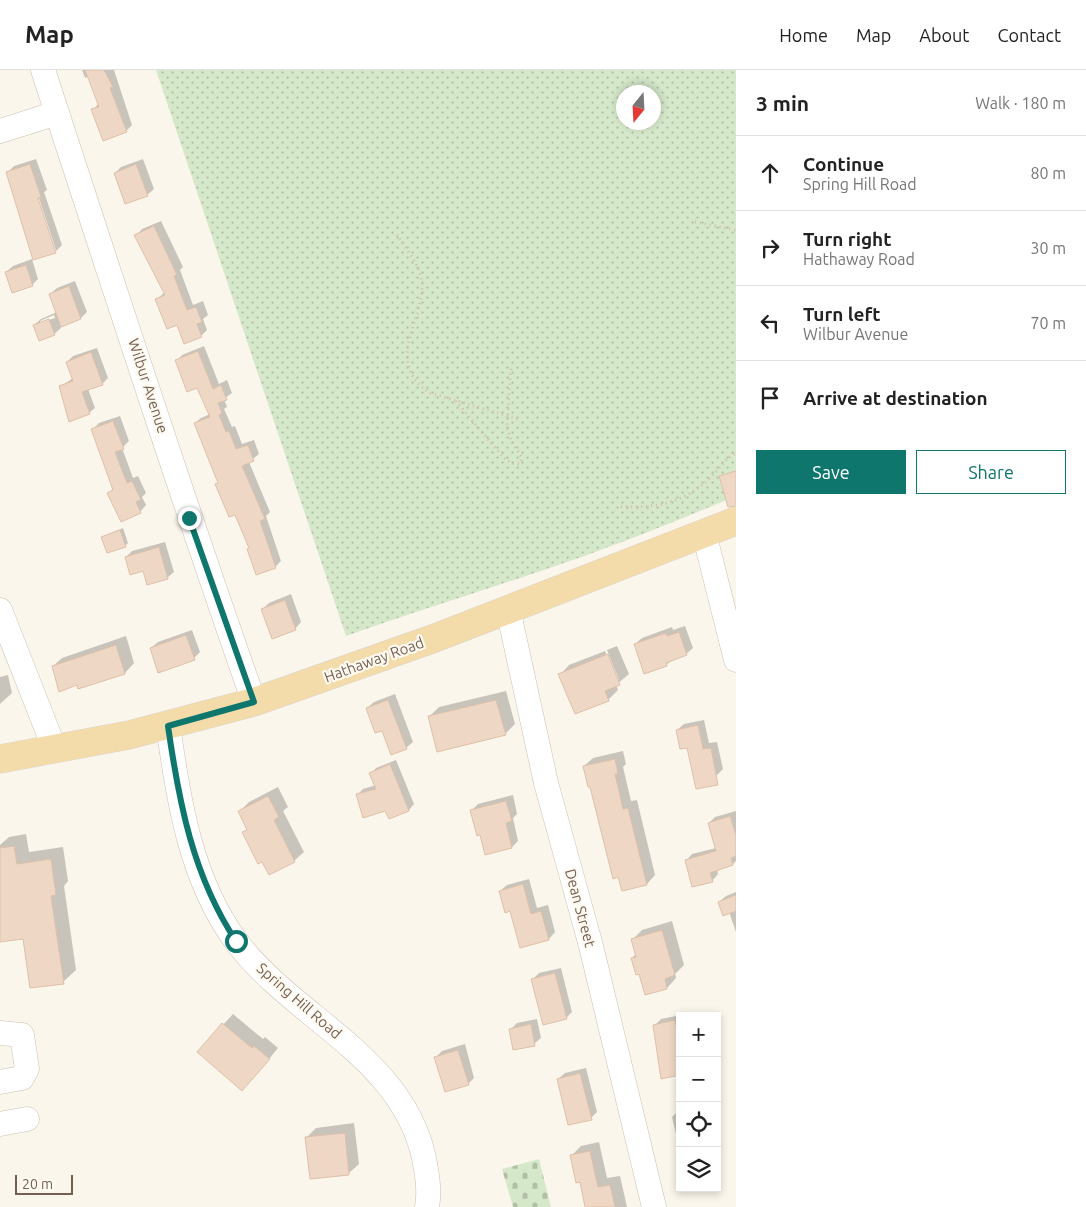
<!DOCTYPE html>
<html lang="en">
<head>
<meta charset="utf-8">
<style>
  body { margin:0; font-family:Ubuntu,sans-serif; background:#f6f6f6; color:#222 }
  .controls { position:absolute; right:15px; bottom:15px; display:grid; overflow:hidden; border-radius:0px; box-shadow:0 2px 8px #0003 }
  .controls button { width:45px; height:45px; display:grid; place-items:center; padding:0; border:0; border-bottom:1px solid #e0e0e0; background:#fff; color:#222; font:25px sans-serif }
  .compass { position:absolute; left:616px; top:15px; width:45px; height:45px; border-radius:50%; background:#fff; box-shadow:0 2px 8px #0003; rotate:198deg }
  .scale { position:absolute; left:15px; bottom:12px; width:58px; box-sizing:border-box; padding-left:5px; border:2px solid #755f50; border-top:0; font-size:14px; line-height:18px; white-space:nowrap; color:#755f50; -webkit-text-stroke:4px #fefaf2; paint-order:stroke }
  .stop { position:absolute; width:15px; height:15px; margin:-11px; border:4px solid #0f766e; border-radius:50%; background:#fff }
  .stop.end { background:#0f766e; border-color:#fff; box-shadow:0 1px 5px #0008 }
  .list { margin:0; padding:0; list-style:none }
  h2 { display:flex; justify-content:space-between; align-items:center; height:65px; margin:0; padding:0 20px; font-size:21px }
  h2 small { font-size:16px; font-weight:400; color:#767676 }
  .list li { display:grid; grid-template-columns:32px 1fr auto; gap:15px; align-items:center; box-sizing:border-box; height:75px; padding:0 20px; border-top:1px solid #e0e0e0 }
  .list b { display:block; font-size:19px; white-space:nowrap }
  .list p { margin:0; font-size:16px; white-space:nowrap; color:#767676 }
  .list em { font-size:16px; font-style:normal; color:#767676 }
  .actions { display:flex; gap:10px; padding:15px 20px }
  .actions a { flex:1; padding:11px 0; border:1px solid #0f766e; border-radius:0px; text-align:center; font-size:18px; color:#0f766e }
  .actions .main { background:#0f766e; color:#fff }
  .icon { flex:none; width:28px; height:28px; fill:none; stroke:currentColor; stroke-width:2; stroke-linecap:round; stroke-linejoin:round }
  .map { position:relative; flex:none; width:736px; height:1137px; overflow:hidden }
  header { display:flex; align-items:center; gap:30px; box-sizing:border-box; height:70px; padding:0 25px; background:#fff; border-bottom:1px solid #e0e0e0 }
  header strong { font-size:24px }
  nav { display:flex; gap:28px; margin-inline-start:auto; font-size:18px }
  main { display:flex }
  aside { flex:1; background:#fff }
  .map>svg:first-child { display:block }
  .grass { fill:url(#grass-dots); fill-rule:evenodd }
  .cemetery { fill:url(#cemetery-stones) }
  .shadow { fill:#0003; fill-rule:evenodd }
  .building { fill:#eed8c5; stroke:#dfc0a7 }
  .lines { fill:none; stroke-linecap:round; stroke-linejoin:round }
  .minor-casing { stroke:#cdbfb2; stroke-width:25 }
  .major-casing { stroke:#dbd5d2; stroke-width:29 }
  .path { stroke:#d4bca8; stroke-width:3; stroke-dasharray:1 4; stroke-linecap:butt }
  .minor { stroke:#fff; stroke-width:24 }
  .major { stroke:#f3dcaa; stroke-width:28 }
  .route { stroke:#0f766e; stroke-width:6 }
  .labels { text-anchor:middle; stroke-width:4.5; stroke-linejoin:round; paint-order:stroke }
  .street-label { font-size:15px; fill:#755f50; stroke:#fefaf2 }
</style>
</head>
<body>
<header>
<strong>Map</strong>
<nav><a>Home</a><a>Map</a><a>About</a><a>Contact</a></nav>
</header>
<main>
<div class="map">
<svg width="736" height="1137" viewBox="0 0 736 1137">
  <defs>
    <pattern id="grass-dots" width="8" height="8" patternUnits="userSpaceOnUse" patternTransform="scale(1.25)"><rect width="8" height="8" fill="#d5e8ca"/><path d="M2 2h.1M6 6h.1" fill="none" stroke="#b1bfa6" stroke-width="1.8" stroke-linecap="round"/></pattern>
    <pattern id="cemetery-stones" width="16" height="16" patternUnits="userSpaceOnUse" patternTransform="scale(1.25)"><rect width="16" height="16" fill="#d5e8ca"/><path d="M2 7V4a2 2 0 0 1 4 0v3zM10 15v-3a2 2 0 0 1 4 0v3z" fill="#b1bfa6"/></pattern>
  </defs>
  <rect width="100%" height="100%" fill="#fbf6eb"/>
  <!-- grass -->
  <path class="grass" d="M 156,0 L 736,0 L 736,426 C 672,453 607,479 541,501 C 476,523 411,543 346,566 ZM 624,22 L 654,22 L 654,52 L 624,52 Z"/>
  <!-- cemetery -->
  <path class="cemetery" d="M 539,1089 L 551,1137 L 513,1137 L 502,1099 Z"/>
  <!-- shadow -->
  <g class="shadow">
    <path d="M 82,0 L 114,0 L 132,55 L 126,61 L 93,40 L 99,33 L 89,6 L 85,8 Z"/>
    <path d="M 36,89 L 47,120 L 44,122 L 62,175 L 55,182 L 34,189 L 8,102 L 14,96 ZM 37,122 L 56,180 L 54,180 L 35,123 Z"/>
    <path d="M 143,89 L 154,119 L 147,125 L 115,103 L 121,97 Z"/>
    <path d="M 161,151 L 183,197 L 180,200 L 193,235 L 203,231 L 208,245 L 203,249 L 207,260 L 201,266 L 178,254 L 157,229 L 165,222 L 136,166 L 142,159 Z"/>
    <path d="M 32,189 L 38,209 L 32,215 L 6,202 L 13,196 Z"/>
    <path d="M 75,211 L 87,242 L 81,248 L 60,256 L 61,258 L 54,264 L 34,255 L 41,249 L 57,242 L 50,224 L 57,218 ZM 54,245 L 55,248 L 40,253 L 40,251 Z"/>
    <path d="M 204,276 L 219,314 L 227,310 L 232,323 L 224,329 L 227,337 L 224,339 L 232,357 L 235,356 L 242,374 L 254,370 L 259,384 L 249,392 L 270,442 L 266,446 L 281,491 L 275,497 L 250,478 L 236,443 L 216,414 L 219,412 L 195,353 L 201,348 L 210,344 L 198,316 L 177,291 L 182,285 Z"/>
    <path d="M 97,278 L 108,308 L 102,314 L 88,319 L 95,338 L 89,343 L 60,317 L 73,308 L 67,292 L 73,286 Z"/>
    <path d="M 120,346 L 129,371 L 122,378 L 133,408 L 138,406 L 146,423 L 142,427 L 146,435 L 140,442 L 108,423 L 114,418 L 92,360 L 99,353 Z"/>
    <path d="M 123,458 L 128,473 L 125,476 L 102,467 Z"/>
    <path d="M 165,472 L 174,502 L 167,508 L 144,500 L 126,487 L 132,481 Z"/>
    <path d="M 291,524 L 301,552 L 295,559 L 263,539 L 269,533 Z"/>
    <path d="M 685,556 L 693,578 L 686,584 L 673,589 L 666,595 L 635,574 L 642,568 L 672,557 L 673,560 Z"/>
    <path d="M 192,560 L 200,582 L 194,588 L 151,578 L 158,572 Z"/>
    <path d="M 126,566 L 134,593 L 125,603 L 79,618 L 78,614 L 59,620 L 52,597 L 62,588 Z"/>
    <path d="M 617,576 L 629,604 L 616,615 L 618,620 L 608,630 L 560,605 L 569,595 L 605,581 L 617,610 L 619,610 L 607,580 Z"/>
    <path d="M 8,605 L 12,623 L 0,634 L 0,607 Z"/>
    <path d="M 506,621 L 515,654 L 505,664 L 429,647 L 439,637 Z"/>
    <path d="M 395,624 L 413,672 L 406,678 L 382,659 L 367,638 L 374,632 Z"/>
    <path d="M 704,650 L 709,673 L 717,672 L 723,699 L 716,706 L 688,676 L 677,660 L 684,654 Z"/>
    <path d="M 623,681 L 626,694 L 623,697 L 631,731 L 637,730 L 655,805 L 647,814 L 619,806 L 584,696 L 593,688 Z"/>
    <path d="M 396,690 L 414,734 L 409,740 L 389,748 L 386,739 L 357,725 L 363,719 L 376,715 L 371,704 L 376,698 Z"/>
    <path d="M 278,717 L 288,737 L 283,741 L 304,782 L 294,791 L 244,763 L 248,759 L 239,742 L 249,732 Z"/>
    <path d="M 513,725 L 517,744 L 513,748 L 518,771 L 512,777 L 486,784 L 472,740 L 478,734 Z"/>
    <path d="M 736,741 L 736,791 L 733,794 L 717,799 L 718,804 L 712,811 L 686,791 L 692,784 L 716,778 L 709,753 L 715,747 Z"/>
    <path d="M 26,764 L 29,782 L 63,777 L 68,811 L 64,816 L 76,900 L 63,912 L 24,868 L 0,871 L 0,775 L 9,767 Z"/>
    <path d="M 529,809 L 537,838 L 548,835 L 555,862 L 549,869 L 521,876 L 511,840 L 500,821 L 507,815 Z"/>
    <path d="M 736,822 L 736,862 L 729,842 L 719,832 L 726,826 Z"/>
    <path d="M 672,851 L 684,895 L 675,904 L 676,908 L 667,918 L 639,903 L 632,888 L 636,884 L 632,870 L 642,860 Z"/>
    <path d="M 561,898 L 572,942 L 566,948 L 533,909 L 539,903 Z"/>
    <path d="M 233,944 L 263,969 L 265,967 L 278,978 L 252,1010 L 198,982 Z"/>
    <path d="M 681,945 L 680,946 L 680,1004 L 655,955 L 661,949 Z"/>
    <path d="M 537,949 L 541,968 L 534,974 L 511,959 L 517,953 Z"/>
    <path d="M 465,974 L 474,1008 L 468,1014 L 436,987 L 442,981 Z"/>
    <path d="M 586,998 L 597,1042 L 591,1048 L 558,1009 L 565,1003 Z"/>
    <path d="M 680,1039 L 680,1082 L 672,1047 Z"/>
    <path d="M 354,1053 L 359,1094 L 349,1103 L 311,1108 L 307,1067 L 316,1058 Z"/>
    <path d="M 717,1062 L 719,1072 L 717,1074 Z"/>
    <path d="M 599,1072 L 607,1108 L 620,1106 L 627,1137 L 587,1137 L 581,1110 L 571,1086 L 581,1076 Z"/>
  </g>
  <!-- building -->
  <g class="building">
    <path d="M 85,0 L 104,0 L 113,17 L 110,18 L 127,62 L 103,71 L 91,39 L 99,37 Z"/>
    <path d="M 30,94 L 41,127 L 38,128 L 56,183 L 33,190 L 6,102 Z"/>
    <path d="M 136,94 L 148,126 L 125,134 L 114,103 Z"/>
    <path d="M 154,156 L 177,205 L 174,206 L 187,240 L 196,237 L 202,252 L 197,254 L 202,267 L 184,274 L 177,255 L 167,259 L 155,229 L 165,225 L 134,165 Z"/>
    <path d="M 26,195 L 33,216 L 12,223 L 5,202 Z"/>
    <path d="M 69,216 L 81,249 L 61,257 L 49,224 Z"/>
    <path d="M 49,249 L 55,265 L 39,271 L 33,255 Z"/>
    <path d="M 198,281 L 213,319 L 221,315 L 227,330 L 218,333 L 222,343 L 219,345 L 226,362 L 229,361 L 236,379 L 248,375 L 254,391 L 242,396 L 265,449 L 260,451 L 276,498 L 256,505 L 247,479 L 249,478 L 235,445 L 229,447 L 215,414 L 218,413 L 194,353 L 210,347 L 197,318 L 187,322 L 175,290 Z"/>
    <path d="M 91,282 L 103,315 L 82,322 L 90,344 L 69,352 L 59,316 L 73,311 L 66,292 Z"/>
    <path d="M 113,351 L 124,379 L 115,382 L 127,413 L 132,411 L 141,430 L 136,432 L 141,443 L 121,452 L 107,423 L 113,420 L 91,359 Z"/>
    <path d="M 736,401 L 736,436 L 728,437 L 719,406 Z"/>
    <path d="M 120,460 L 126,477 L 107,483 L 101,467 Z"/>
    <path d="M 159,477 L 168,509 L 147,515 L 143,501 L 130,505 L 125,487 Z"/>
    <path d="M 285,530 L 296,560 L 272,569 L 261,539 Z"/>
    <path d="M 679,562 L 687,585 L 666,593 L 667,596 L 644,604 L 634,574 L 666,563 L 667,566 Z"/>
    <path d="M 186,565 L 195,590 L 158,603 L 150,578 Z"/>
    <path d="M 116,575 L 125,604 L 78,619 L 77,615 L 59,622 L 52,596 Z"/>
    <path d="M 608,584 L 620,615 L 605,621 L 609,631 L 575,644 L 558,604 Z"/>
    <path d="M 388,630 L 407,679 L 391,685 L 382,661 L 375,663 L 366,638 Z"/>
    <path d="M 496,630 L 506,665 L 437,682 L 428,646 Z"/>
    <path d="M 698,655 L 703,679 L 711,678 L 718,715 L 696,719 L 687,678 L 680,679 L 676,660 Z"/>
    <path d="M 615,689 L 618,704 L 615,704 L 623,739 L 628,738 L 647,815 L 622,821 L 618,807 L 613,809 L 590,717 L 588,717 L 583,696 Z"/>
    <path d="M 390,694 L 409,741 L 389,749 L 385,741 L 363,748 L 356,724 L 376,719 L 369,703 Z"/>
    <path d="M 268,726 L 279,747 L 274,750 L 295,792 L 269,805 L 262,792 L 258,794 L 242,762 L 247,760 L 238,741 Z"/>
    <path d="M 506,731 L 512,751 L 506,753 L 512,778 L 485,785 L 480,765 L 477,766 L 470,740 Z"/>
    <path d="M 730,746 L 736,765 L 736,786 L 731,788 L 733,795 L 710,803 L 713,812 L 692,817 L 685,790 L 716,781 L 708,753 Z"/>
    <path d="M 14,776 L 17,794 L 51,789 L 56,825 L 51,826 L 64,914 L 30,918 L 23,869 L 0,872 L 0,778 Z"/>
    <path d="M 523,814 L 531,844 L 541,841 L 549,870 L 520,878 L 510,841 L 505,843 L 499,821 Z"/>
    <path d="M 736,825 L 736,841 L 723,846 L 718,832 Z"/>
    <path d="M 662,860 L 675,905 L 665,909 L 667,919 L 645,925 L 639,904 L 636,905 L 631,888 L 636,887 L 631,869 Z"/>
    <path d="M 555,903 L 567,949 L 543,955 L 531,909 Z"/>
    <path d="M 675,950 L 680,974 L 680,1005 L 661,1009 L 653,955 Z"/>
    <path d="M 222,953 L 252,978 L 254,976 L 270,989 L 242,1021 L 197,982 Z"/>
    <path d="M 531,954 L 535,976 L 513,980 L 509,959 Z"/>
    <path d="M 458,980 L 469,1015 L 445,1022 L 434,987 Z"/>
    <path d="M 580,1003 L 592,1050 L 568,1055 L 557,1009 Z"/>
    <path d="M 345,1063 L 349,1105 L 310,1109 L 305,1067 Z"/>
    <path d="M 590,1081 L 598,1117 L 610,1115 L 615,1137 L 585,1137 L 580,1112 L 576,1113 L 570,1085 Z"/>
  </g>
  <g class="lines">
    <!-- minor casing -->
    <g class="minor-casing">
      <g id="minor">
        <path d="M 43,0 C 112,211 180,422 254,632"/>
        <path d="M 0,61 L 57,43"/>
        <path d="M 704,463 L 736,590"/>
        <path d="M 508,539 L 546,713 L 591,876 L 654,1137"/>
        <path d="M 0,540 L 55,680"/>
        <path d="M 168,656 C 179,730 190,809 236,871 C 293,948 402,986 424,1088 C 427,1104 430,1121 427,1137"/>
        <path d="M 0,963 L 22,965 L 27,999 L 22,1008 L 0,1012"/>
        <path d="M 0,1054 L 27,1049"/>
      </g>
    </g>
    <!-- major casing -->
    <g class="major-casing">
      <path id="major" d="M 0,689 L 129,665 L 254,632 L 435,568 L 736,451"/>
    </g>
    <!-- path -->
    <g class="path">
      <path d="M 695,152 L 736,160"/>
      <path d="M 397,165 C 407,180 422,197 422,216 C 422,254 384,293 430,323 L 518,349"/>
      <path d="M 456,331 L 503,387 L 511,393 L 519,394 L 522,388 L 511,370 L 507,358 L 511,295"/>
      <path d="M 621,437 C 659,437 683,434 711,407 C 720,398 724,389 736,383"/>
    </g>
    <!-- minor -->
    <use href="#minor" class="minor"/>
    <!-- major -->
    <use href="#major" class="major"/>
  </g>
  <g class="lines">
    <!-- route -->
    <path class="route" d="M 189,448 L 254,632 L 168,656 C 179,733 193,806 236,871"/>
  </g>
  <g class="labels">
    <!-- street labels -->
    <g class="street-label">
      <text transform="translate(148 316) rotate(72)" y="5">Wilbur Avenue</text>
      <text transform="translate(374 590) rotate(-20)" y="5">Hathaway Road</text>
      <text transform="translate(580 838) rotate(75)" y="5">Dean Street</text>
      <text transform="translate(299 931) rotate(41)" y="5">Spring Hill Road</text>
    </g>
  </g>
</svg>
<div class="controls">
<button>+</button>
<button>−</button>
<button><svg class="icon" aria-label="locate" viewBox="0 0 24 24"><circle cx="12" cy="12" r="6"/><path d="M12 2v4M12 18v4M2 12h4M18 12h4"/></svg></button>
<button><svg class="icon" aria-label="layers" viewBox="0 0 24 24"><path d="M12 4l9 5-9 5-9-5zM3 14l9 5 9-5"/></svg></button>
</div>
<svg class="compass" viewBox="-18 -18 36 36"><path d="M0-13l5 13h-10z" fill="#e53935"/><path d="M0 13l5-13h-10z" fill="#767676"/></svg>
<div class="scale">20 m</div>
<div class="stop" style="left:236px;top:871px"></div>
<div class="stop end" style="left:189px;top:448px"></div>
</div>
<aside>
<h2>3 min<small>Walk · 180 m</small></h2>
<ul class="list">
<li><svg class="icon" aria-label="ahead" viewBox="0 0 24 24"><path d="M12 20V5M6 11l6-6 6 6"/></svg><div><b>Continue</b><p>Spring Hill Road</p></div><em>80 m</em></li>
<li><svg class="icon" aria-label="right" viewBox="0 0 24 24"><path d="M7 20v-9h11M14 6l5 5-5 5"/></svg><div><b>Turn right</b><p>Hathaway Road</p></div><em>30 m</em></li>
<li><svg class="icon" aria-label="left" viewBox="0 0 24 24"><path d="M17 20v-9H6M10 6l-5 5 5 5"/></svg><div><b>Turn left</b><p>Wilbur Avenue</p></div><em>70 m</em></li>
<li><svg class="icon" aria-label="arrive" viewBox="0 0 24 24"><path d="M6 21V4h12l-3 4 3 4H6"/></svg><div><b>Arrive at destination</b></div></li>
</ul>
<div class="actions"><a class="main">Save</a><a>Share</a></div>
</aside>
</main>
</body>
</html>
